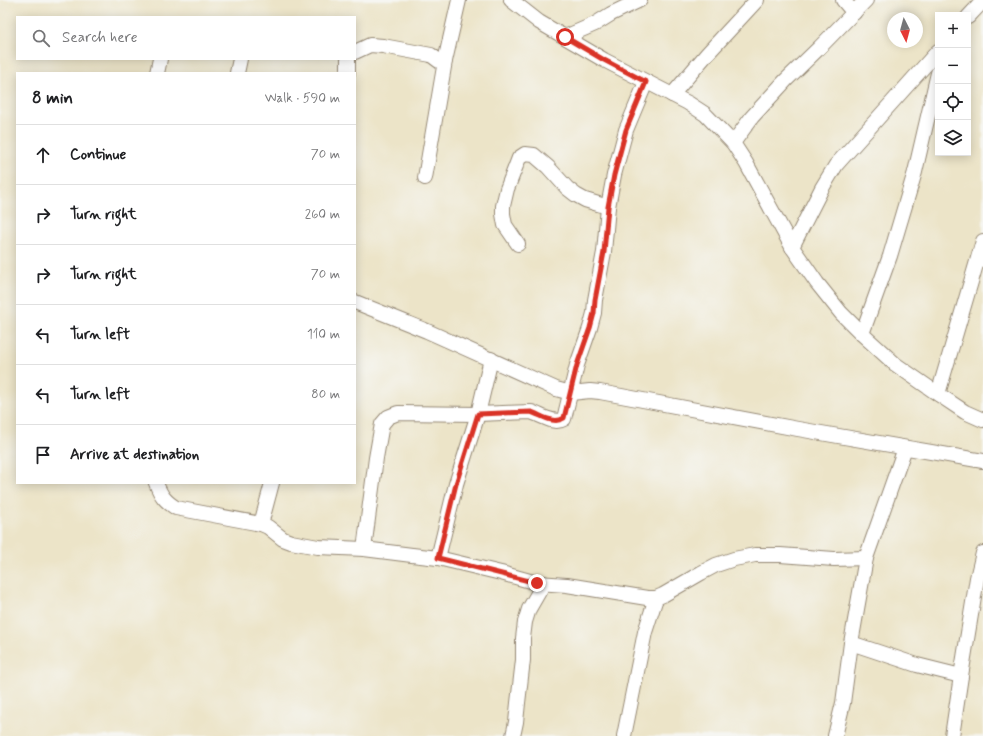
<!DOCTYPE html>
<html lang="en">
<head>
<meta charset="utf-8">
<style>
  body { margin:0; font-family:Mynerve,sans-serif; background:#f2f2f2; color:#202124 }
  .controls { position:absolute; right:12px; top:12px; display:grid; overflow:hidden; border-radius:0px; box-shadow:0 2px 10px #0003 }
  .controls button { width:36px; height:36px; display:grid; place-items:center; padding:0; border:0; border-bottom:1px solid #e0e0e0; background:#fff; color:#202124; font:20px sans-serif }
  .compass { position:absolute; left:887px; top:12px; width:36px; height:36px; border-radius:50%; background:#fff; box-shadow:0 2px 10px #0003; rotate:174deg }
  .stop { position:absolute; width:12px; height:12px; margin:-9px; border:3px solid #d93025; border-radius:50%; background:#fff }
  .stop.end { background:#d93025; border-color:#fff; box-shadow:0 1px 4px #0008 }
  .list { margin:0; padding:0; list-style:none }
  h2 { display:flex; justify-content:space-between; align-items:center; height:52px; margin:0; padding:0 16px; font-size:17px }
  h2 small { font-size:13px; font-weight:400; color:#757577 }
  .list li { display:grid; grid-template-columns:26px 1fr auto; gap:12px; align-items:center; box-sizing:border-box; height:60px; padding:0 16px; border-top:1px solid #e0e0e0 }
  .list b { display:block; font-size:15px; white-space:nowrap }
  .list em { font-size:13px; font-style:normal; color:#757577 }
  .icon { flex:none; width:22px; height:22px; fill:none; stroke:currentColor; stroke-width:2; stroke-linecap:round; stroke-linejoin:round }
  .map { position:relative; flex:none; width:983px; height:736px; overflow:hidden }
  .search { position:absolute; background:#fff; box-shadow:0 2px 10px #0003; left:16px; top:16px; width:340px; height:44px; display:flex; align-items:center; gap:10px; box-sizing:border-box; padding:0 14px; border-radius:0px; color:#757577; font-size:15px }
  .panel { position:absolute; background:#fff; box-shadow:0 2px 10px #0003; left:16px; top:72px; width:340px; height:412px; border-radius:0px }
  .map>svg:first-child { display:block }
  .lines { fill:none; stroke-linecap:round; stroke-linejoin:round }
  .minor-casing { stroke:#948773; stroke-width:16 }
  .minor { stroke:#fff; stroke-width:14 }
  .route { stroke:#d93025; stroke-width:5 }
</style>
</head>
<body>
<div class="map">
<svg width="983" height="736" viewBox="0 0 983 736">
  <rect width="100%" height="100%" fill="#f6f6f2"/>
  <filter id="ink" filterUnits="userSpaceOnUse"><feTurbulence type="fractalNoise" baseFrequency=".025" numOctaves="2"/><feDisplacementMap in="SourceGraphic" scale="8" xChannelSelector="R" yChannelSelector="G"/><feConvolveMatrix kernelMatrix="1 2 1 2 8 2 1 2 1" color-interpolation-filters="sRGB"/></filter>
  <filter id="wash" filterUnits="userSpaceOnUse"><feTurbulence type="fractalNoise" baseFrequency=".012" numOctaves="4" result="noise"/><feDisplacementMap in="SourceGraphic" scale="16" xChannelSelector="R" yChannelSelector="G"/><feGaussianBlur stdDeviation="0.9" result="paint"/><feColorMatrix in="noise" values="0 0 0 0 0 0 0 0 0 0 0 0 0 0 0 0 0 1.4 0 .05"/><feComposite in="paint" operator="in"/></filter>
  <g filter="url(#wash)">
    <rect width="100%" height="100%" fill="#ece4c8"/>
  </g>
  <g filter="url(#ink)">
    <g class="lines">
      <!-- minor casing -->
      <g class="minor-casing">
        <g id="minor">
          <path d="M 511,0 L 539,22 L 604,60 L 688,103 L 705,114 L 733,143 L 746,163 L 792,247 L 817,283 L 841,313 L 862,334 L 895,364 L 938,394 L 965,412 L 983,420"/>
          <path d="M 843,0 L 854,13"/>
          <path d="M 968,17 L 983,1"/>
          <path d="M 565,37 L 595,24 L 611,14 L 640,0"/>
          <path d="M 355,52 L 370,45 L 383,46 L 431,55 L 439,61 L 445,61 L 459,0"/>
          <path d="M 157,73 L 160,59"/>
          <path d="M 237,73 L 240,59"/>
          <path d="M 348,73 L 348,59"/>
          <path d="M 672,95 L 707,54 L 757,0"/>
          <path d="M 733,143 L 752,117 L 786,80 L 820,47 L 866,0"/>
          <path d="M 425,178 L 445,61"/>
          <path d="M 518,244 L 505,225 L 503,214 L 503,206 L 507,189 L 519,158 L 525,154 L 534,155 L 548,167 L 567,188 L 576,195 L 585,200 L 608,207"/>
          <path d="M 792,247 L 822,188 L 836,165 L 938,51"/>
          <path d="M 355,302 L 427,331 L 556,389 L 571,393 L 590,391 L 600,392 L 798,429 L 983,461"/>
          <path d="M 862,334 L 890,256 L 915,172 L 938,73"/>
          <path d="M 938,394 L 983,241"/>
          <path d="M 156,483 C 161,496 165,501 176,508 L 261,524 L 268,527 L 283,539 L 291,542 L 318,547 L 364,549 L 412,555 L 438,558 L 501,573 L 537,583 L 567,585 L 647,598 L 656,598 L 663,595 L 701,573 L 716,565 L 734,559 L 755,555 L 780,555 L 834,559 L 866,558"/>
          <path d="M 261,524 L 272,483"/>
          <path d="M 364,549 L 376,458 L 382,424 L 388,417 L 398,413 L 478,414 L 531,412 C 541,415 554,425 564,419 L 577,365 L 590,328 L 594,313 L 595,300 L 604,252 L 608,207 L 614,175 L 626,130 L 646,82"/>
          <path d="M 438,558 L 456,484 L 478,414 L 491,359"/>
          <path d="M 851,643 L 917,665 L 961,676"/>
          <path d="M 513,736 L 516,722 L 518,703 L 523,660 L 523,638 L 525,622 L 529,609 L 544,583"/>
          <path d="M 624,736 L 645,632 L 656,598"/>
          <path d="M 835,736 L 843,703 L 851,643 L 866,558 L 905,448"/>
          <path d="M 952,736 L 961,676 L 977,578 L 983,553"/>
        </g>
      </g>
      <!-- minor -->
      <use href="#minor" class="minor"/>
    </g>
  </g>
  <g class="lines" filter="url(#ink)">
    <!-- route -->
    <path class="route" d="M 537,583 L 438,558 L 456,484 L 478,414 L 531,412 C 541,415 554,425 564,418 L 577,365 L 590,328 L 594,313 L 595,300 L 604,252 L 608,207 L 614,175 L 626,130 L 646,82 L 604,60 L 565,37"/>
  </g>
</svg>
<div class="controls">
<button>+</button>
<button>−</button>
<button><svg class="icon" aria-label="locate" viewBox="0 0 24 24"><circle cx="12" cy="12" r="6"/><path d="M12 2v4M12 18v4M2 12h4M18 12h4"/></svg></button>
<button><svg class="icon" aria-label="layers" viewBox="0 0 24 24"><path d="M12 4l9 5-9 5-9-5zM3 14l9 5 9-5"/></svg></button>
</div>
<svg class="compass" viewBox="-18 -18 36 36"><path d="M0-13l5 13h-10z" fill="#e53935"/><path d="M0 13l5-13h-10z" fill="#757577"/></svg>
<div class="stop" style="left:565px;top:37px"></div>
<div class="stop end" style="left:537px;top:583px"></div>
<div class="search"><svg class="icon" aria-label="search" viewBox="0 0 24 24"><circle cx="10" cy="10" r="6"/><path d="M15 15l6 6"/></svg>Search here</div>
<section class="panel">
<h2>8 min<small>Walk · 590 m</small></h2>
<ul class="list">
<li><svg class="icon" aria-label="ahead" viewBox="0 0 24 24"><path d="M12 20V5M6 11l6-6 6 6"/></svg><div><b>Continue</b></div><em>70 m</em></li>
<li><svg class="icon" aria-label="right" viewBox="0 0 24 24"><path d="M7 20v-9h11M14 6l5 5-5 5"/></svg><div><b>Turn right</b></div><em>260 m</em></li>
<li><svg class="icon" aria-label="right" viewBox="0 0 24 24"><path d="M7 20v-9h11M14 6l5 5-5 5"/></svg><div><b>Turn right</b></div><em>70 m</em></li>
<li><svg class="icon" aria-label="left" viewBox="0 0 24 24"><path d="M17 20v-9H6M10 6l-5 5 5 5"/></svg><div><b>Turn left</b></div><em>110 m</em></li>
<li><svg class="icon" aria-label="left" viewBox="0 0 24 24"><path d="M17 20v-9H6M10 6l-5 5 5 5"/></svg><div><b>Turn left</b></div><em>80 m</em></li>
<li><svg class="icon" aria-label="arrive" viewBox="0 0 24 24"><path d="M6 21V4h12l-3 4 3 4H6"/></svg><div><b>Arrive at destination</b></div></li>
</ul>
</section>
</div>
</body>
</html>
